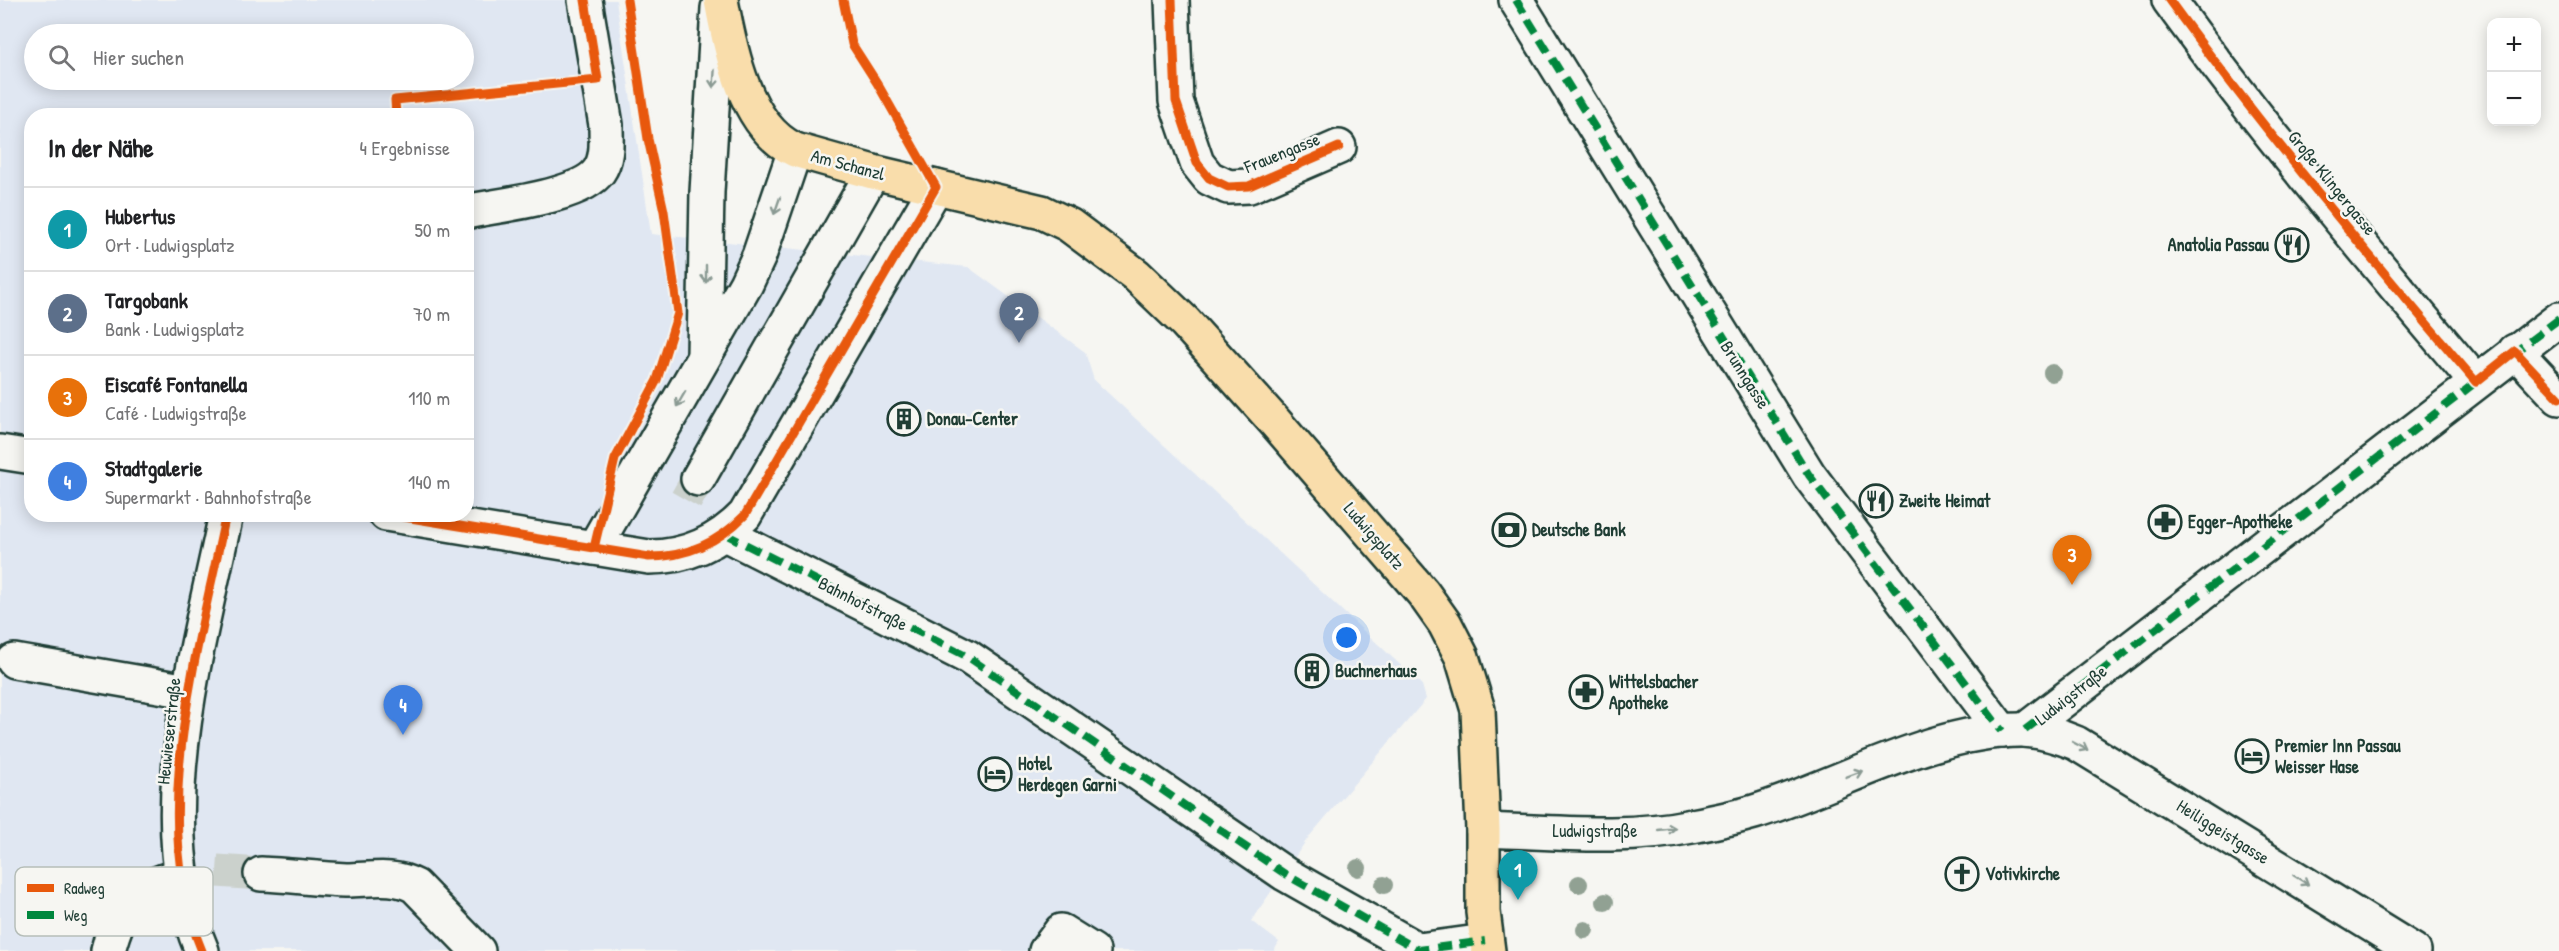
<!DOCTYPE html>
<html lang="de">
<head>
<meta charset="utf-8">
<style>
  body { margin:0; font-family:"Patrick Hand",sans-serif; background:#f2f2f2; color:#202124 }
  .controls { position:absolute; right:18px; top:18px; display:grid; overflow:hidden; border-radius:12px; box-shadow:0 3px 15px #0003 }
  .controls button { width:54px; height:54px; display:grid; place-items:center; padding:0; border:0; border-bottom:2px solid #e0e0e0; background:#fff; color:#202124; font:30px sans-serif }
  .you { position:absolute; left:1347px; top:638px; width:21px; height:21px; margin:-15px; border:4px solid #fff; border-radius:50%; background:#1a73e8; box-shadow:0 0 0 9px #1a73e833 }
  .badge { display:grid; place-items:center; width:39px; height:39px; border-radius:50%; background:#1f3d34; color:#fff; font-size:20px; font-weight:700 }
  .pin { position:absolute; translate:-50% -50px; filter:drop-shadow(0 2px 3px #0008) }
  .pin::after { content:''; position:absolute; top:32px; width:21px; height:18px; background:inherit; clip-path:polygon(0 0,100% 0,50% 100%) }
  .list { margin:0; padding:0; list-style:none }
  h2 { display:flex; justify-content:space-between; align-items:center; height:78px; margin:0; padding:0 24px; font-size:26px }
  h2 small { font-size:20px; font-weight:400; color:#757577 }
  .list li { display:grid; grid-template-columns:39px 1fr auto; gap:18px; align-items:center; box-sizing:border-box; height:84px; padding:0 24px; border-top:2px solid #e0e0e0 }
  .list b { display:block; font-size:22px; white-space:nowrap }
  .list p { margin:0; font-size:20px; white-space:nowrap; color:#757577 }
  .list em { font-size:20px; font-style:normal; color:#757577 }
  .icon { flex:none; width:33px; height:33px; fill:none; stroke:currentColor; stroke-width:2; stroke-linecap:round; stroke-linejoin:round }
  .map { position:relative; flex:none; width:2559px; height:951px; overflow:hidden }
  .search { position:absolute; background:#fff; box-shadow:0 3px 15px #0003; left:24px; top:24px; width:450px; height:66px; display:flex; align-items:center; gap:15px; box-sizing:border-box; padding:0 21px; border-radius:33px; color:#757577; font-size:22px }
  .panel { position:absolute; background:#fff; box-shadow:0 3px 15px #0003; left:24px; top:108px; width:450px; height:414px; border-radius:24px }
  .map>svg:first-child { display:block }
  .built { fill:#e0e7f2; fill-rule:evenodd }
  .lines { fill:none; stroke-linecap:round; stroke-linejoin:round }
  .minor-tunnel { stroke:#cbd1cc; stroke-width:33; stroke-dasharray:33 16; stroke-linecap:butt }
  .minor-casing { stroke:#1f3d34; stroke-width:38 }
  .major-casing { stroke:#1f3d34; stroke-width:38 }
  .minor { stroke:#f6f6f2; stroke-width:33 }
  .major { stroke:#f9ddab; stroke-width:33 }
  .quiet { stroke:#00873e; stroke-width:8; stroke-dasharray:15 8; stroke-linecap:butt }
  .cycleway-casing { stroke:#f6f6f2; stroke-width:13 }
  .cycleway { stroke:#e8590c; stroke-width:9 }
  .tree { fill:#91a193 }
  .oneway { stroke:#8a9a93 }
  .labels { text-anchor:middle; stroke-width:5; stroke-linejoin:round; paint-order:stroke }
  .street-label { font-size:18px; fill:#1f3d34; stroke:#f6f6f2 }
  .poi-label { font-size:18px; font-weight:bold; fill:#1f3d34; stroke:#f6f6f2; text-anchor:start }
  .key { fill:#f6f6f2; stroke:#b6beb9; stroke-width:1.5 }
  .key-label { font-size:16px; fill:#1f3d34 }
</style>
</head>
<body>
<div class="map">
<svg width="2559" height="951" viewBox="0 0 2559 951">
  <rect width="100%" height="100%" fill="#f6f6f2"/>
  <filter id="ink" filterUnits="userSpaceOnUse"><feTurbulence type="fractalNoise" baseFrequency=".0167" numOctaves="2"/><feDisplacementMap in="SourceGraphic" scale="12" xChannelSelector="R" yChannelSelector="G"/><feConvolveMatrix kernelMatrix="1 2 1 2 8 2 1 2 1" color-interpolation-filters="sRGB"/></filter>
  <g filter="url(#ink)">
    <!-- built -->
    <path class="built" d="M 0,0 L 616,0 L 651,234 L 968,267 L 1085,352 L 1094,380 L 1422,685 L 1426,699 L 1308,838 L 1251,921 L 1279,942 L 1274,951 L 0,951 ZM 34,34 L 464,34 L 464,80 L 34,80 ZM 32,116 L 466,116 L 466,514 L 32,514 Z"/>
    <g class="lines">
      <!-- minor-tunnel -->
      <g class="minor-tunnel">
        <path d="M 686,500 L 698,479"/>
        <path d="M 217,871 L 261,874"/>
      </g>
      <!-- minor casing -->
      <g class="minor-casing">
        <g id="minor">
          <path d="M 1172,0 L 1176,101 L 1197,163 L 1209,178 L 1228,187 L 1249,186 L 1339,147"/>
          <path d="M 1516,0 L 1809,475 L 2002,731"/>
          <path d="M 2169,0 C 2265,132 2370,257 2476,382"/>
          <path d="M 466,212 C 498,205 581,197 599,171 C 608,158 606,141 606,125 L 585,0"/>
          <path d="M 2515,351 L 2559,398"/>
          <path d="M 704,355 L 707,192 L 718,8"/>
          <path d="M 0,452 L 32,457"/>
          <path d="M 698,479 L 873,172"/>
          <path d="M 386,514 L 649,557 C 687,557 718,543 745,515 L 936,187"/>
          <path d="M 725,534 L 968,657 L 1285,874 L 1419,950 L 1485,941"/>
          <path d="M 594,548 L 746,284 L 759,256 L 795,150"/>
          <path d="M 14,661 L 188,691"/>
          <path d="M 2025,730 L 2559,319"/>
          <path d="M 1483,830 C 1552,832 1625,840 1692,826 C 1713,822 1734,818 1754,812 C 1839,786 1933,729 2023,730 C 2042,731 2059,736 2076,743 L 2414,951"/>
          <path d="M 261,874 C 289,875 318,879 346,880 C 370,880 393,874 415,886 L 478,951"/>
          <path d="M 108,951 C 120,903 135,889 182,875"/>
          <path d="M 202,951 C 146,820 199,647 226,514"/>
          <path d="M 1046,951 L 1061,931 L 1093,951"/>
        </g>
      </g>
      <!-- major casing -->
      <g class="major-casing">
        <path id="major" d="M 721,0 C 730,50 745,127 795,150 L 873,172 L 1042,212 L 1069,225 L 1136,275 L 1185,322 L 1275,422 L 1423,593 L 1445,624 L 1462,657 L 1478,710 L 1483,830 L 1483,912 L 1488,951"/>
      </g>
      <!-- minor -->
      <use href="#minor" class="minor"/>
      <!-- major -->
      <use href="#major" class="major"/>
      <!-- quiet -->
      <g class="quiet">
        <path d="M 1516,0 L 1809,475 L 2002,731"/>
        <path d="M 2511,355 L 2559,319"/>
        <path d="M 725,534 L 968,657 L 1285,874 L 1419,950 L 1485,941"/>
        <path d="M 2025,730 L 2480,379"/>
      </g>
      <!-- cycleway casing -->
      <g class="cycleway-casing">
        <g id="cycleway">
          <path d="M 1172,0 L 1176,101 L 1197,163 L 1209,178 L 1228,187 L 1249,186 L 1339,147"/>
          <path d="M 2169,0 C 2265,132 2370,257 2476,382 L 2515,351 L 2559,398"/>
          <path d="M 396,116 L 395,100 L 598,80 L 585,0"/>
          <path d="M 386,514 L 649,557 C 687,557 718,543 745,515 L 936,187 L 877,83 L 852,44 L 843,0"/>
          <path d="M 594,548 L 615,459 L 657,380 L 678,313 L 664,211 L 648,139 L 627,0"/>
          <path d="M 202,951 C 146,820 199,647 226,514"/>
        </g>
      </g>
      <!-- cycleway -->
      <use href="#cycleway" class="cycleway"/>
    </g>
    <!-- trees -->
    <g class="tree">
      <circle cx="2052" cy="373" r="9"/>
      <circle cx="1358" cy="868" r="9"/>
      <circle cx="1579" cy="884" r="9"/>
      <circle cx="1384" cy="885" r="9"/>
      <circle cx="1605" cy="902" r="9"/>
      <circle cx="1585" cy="930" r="9"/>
    </g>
    <!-- one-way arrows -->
    <defs><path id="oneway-shaft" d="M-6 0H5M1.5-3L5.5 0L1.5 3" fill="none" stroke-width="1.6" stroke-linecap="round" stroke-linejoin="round" transform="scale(1.5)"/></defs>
    <g class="oneway">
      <use href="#oneway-shaft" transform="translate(714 79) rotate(94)"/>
      <use href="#oneway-shaft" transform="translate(777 206) rotate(109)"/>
      <use href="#oneway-shaft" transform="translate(706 274) rotate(90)"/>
      <use href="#oneway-shaft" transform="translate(681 399) rotate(120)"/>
      <use href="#oneway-shaft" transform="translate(2080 746) rotate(28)"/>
      <use href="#oneway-shaft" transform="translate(1854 774) rotate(-20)"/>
      <use href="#oneway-shaft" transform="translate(1667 829) rotate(-6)"/>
      <use href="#oneway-shaft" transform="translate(2301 880) rotate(32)"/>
    </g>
  </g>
  <!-- icons -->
  <defs>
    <g id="restaurant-ring" transform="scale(1.725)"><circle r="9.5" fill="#f6f6f2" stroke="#1f3d34" stroke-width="1.5"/><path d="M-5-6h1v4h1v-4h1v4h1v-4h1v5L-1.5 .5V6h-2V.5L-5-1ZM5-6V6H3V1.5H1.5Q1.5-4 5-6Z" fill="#1f3d34"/></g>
    <g id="building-ring" transform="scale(1.725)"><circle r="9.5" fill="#f6f6f2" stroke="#1f3d34" stroke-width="1.5"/><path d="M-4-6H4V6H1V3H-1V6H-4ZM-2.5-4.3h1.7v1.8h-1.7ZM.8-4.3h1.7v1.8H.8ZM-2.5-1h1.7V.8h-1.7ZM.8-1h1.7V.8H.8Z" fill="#1f3d34"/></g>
    <g id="pharmacy-ring" transform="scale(1.725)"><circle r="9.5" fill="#f6f6f2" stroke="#1f3d34" stroke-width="1.5"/><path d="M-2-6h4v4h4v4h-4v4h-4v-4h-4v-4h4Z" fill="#1f3d34"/></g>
    <g id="bank-ring" transform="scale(1.725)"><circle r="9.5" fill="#f6f6f2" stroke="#1f3d34" stroke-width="1.5"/><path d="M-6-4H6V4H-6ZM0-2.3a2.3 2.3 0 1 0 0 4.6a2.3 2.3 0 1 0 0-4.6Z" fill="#1f3d34"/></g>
    <g id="hotel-ring" transform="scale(1.725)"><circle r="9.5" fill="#f6f6f2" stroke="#1f3d34" stroke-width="1.5"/><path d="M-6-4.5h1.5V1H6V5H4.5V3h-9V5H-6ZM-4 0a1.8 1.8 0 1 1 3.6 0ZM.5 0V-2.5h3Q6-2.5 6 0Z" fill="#1f3d34"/></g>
    <g id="church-ring" transform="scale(1.725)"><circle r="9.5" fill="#f6f6f2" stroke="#1f3d34" stroke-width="1.5"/><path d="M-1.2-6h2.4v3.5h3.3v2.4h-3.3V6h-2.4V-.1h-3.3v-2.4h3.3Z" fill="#1f3d34"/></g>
  </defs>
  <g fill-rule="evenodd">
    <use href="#restaurant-ring" x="2292" y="245"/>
    <use href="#building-ring" x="904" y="419"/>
    <use href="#restaurant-ring" x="1876" y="501"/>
    <use href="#pharmacy-ring" x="2165" y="522"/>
    <use href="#bank-ring" x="1509" y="530"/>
    <use href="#building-ring" x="1312" y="671"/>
    <use href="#pharmacy-ring" x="1586" y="692"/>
    <use href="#hotel-ring" x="2252" y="756"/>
    <use href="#hotel-ring" x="995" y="774"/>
    <use href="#church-ring" x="1962" y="874"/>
  </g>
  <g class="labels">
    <!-- street labels -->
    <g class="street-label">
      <text transform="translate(1282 153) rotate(-22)" y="6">Frauengasse</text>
      <text transform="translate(848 165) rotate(15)" y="6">Am Schanzl</text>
      <text transform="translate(2332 183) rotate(51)" y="6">Große Klingergasse</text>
      <text transform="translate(1745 375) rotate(58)" y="6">Brunngasse</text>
      <text transform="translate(1374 536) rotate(49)" y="6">Ludwigsplatz</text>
      <text transform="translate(863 604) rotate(27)" y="6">Bahnhofstraße</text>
      <text transform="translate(2071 695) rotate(-38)" y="6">Ludwigstraße</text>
      <text transform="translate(169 731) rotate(-84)" y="6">Heuwieserstraße</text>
      <text x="1595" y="837">Ludwigstraße</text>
      <text transform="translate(2223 832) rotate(32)" y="6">Heiliggeistgasse</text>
    </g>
    <!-- poi labels -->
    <g class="poi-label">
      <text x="2269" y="251" text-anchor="end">Anatolia Passau</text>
      <text x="927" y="425">Donau-Center</text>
      <text x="1899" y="507">Zweite Heimat</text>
      <text x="2188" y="528">Egger-Apotheke</text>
      <text x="1532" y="536">Deutsche Bank</text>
      <text x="1335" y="677">Buchnerhaus</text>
      <text x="1609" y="688">Wittelsbacher<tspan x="1609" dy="21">Apotheke</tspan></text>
      <text x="2275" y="752">Premier Inn Passau<tspan x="2275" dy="21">Weisser Hase</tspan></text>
      <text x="1018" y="770">Hotel<tspan x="1018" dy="21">Herdegen Garni</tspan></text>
      <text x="1985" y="880">Votivkirche</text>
    </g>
  </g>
  <!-- legend -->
  <rect x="15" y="867" width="198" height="69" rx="9" class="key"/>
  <rect x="27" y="884" width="27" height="8" fill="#e8590c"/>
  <rect x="27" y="911" width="27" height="8" fill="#00873e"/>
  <g class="key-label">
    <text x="64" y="894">Radweg</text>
    <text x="64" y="921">Weg</text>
  </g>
</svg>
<div class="controls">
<button>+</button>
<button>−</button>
</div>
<div class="you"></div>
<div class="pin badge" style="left:1518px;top:900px;background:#0f9aa8">1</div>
<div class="pin badge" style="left:1019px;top:343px;background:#5c6f8a">2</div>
<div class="pin badge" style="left:2072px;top:585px;background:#e8710a">3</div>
<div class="pin badge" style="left:403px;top:735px;background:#3f7fe0">4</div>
<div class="search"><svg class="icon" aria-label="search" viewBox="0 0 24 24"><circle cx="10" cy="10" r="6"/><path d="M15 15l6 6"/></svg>Hier suchen</div>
<section class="panel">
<h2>In der Nähe<small>4 Ergebnisse</small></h2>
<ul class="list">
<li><span class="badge" style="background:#0f9aa8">1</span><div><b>Hubertus</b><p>Ort · Ludwigsplatz</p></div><em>50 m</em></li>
<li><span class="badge" style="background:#5c6f8a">2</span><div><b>Targobank</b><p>Bank · Ludwigsplatz</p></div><em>70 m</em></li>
<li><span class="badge" style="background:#e8710a">3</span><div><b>Eiscafé Fontanella</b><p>Café · Ludwigstraße</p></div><em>110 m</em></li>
<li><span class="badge" style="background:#3f7fe0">4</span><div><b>Stadtgalerie</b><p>Supermarkt · Bahnhofstraße</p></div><em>140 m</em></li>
</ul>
</section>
</div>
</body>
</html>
